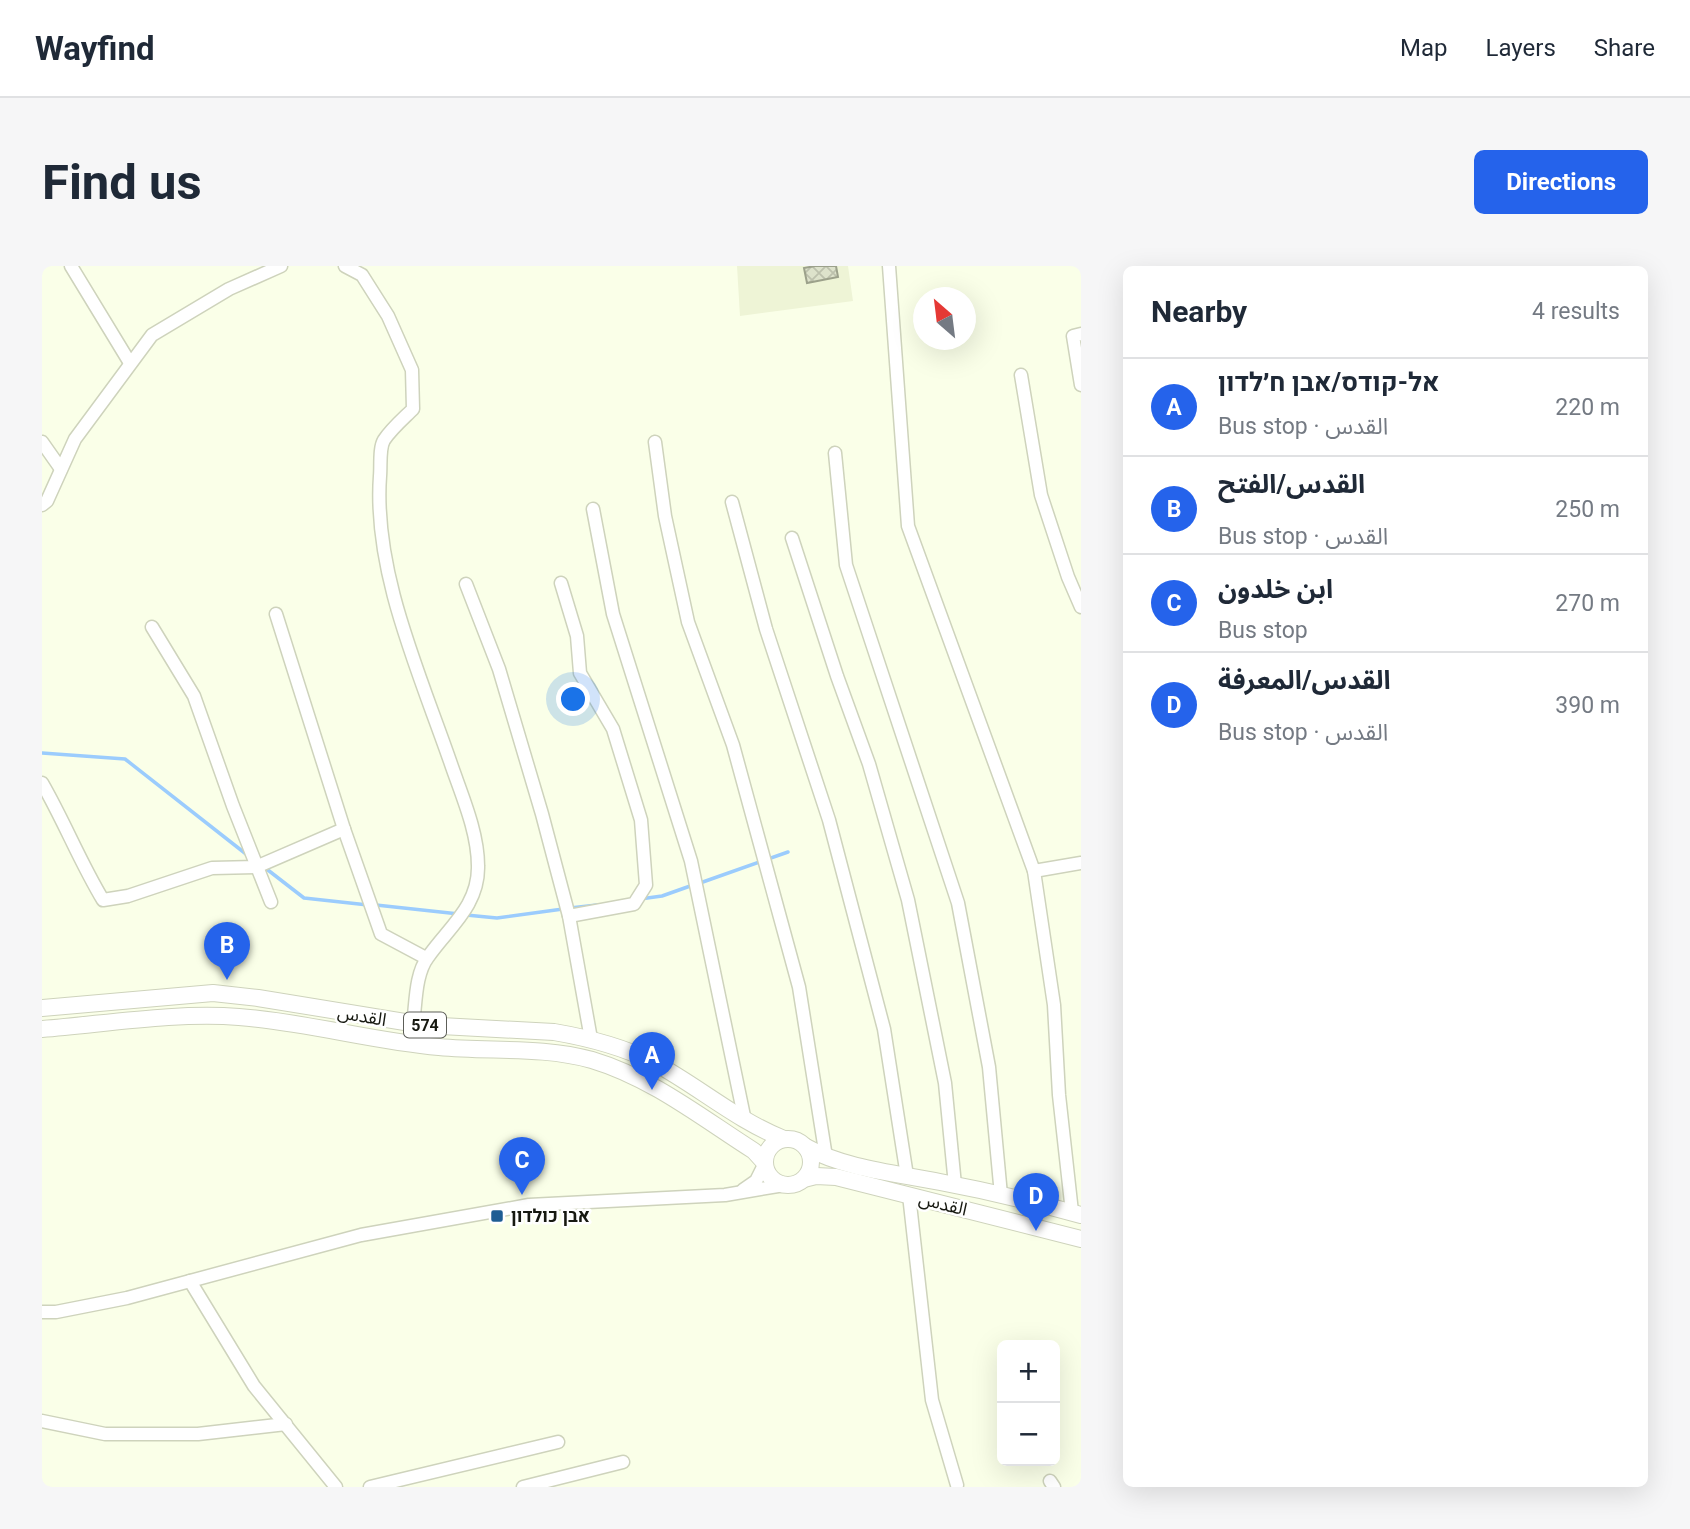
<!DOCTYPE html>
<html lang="en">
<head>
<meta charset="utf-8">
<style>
  body { margin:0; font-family:Roboto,"Noto Sans Arabic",Heebo,sans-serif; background:#f6f6f7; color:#1f2937 }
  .controls { position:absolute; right:21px; bottom:21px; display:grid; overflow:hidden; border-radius:10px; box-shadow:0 7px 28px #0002 }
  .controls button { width:63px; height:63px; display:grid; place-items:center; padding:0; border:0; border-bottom:2px solid #e0e1e3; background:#fff; color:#1f2937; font:35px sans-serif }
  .compass { position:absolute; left:871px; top:21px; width:63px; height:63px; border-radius:50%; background:#fff; box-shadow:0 7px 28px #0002; rotate:332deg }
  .you { position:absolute; left:532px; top:434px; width:24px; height:24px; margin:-18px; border:5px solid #fff; border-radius:50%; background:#1a73e8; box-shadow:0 0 0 10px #1a73e833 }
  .badge { display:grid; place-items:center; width:46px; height:46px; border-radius:50%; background:#2563eb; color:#fff; font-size:23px; font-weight:700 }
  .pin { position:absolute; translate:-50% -58px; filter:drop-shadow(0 2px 4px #0008) }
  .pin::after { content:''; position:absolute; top:37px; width:24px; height:21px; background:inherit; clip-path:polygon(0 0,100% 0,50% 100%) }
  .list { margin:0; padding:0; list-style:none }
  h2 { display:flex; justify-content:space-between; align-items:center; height:91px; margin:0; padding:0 28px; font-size:30px }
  h2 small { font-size:23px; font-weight:400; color:#747a83 }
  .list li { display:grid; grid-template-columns:46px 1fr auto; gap:21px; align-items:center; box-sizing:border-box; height:98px; padding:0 28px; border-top:2px solid #e0e1e3 }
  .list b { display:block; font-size:26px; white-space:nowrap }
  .list p { margin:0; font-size:23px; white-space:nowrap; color:#747a83 }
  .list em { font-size:23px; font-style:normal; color:#747a83 }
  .map { position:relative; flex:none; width:1039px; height:1221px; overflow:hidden; border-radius:10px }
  header { display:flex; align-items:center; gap:42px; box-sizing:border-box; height:98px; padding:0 35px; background:#fff; border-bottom:2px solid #e0e1e3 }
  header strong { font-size:33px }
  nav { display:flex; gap:38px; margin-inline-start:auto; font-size:24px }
  .intro { display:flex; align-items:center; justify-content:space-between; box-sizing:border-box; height:168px; padding:0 42px }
  h1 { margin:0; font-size:49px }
  .button { padding:18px 32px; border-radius:10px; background:#2563eb; color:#fff; font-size:24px; font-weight:700 }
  main { display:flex; gap:42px; padding:0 42px }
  aside { flex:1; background:#fff; border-radius:10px; box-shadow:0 7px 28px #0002 }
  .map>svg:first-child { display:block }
  .built { fill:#eef4d6 }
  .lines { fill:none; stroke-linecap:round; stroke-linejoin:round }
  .stream { stroke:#9bccfd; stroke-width:3.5 }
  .building { fill:url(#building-cross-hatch); stroke:#9ca18b; stroke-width:2 }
  .minor-casing { stroke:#ced3bc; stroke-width:15 }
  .major-casing { stroke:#ced3bc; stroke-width:18 }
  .minor { stroke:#fff; stroke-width:12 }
  .major { stroke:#fff; stroke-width:16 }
  .poi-dot { fill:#1e5d93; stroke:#fff; stroke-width:2.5 }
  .labels { text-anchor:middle; stroke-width:5; stroke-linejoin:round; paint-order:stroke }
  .shield { fill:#fff; stroke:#5d5e58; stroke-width:2 }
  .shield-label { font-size:16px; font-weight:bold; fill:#171911 }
  .street-label { font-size:18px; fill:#171911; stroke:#fff }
  .poi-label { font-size:18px; font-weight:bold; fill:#171911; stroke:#fff; text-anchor:start }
</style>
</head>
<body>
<header>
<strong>Wayfind</strong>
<nav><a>Map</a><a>Layers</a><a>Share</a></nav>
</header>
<div class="intro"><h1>Find us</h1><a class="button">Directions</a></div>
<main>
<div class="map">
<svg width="1039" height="1221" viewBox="0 0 1039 1221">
  <defs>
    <pattern id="building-cross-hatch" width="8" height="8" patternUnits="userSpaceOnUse" patternTransform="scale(1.75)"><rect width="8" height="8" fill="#dde2cb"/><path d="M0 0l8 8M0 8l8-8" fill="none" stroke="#bdc1ad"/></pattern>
  </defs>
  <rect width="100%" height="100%" fill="#faffe8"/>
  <!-- built -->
  <path class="built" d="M 695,0 L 806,0 L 811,35 L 698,50 Z"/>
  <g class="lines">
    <!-- stream -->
    <g class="stream">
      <path d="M 0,487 L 83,493 L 204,588"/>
      <path d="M 222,601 L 262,632 L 326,639"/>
      <path d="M 658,617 L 746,586"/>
      <path d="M 598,633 L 620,630 L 651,619"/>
      <path d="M 334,639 L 417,648"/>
      <path d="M 528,642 L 555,639"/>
      <path d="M 424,649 L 455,652 L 521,643"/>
    </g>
  </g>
  <!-- building -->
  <path class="building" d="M 773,0 L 794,0 L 796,11 L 765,17 L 762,2 Z"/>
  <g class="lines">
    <!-- minor casing -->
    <g class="minor-casing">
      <g id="minor">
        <path d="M 29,0 L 88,97"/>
        <path d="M 303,0 L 320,9 L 346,50 L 370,104 L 371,143 C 362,152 350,162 342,174 C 337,182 339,200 338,210 C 331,306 378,408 409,498 C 420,530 436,566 436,600 C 437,640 406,662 386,691 C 373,708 374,737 371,758"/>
        <path d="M 847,0 L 866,260 L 992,605 L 1012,739 L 1017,829 L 1030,946"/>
        <path d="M 1039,68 L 1031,70 L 1039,119"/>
        <path d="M 979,109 L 999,229 L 1026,311 L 1039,341"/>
        <path d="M 0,176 L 19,203"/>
        <path d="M 613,176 L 623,250 L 646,356 L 691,479 L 757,721 L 784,891"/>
        <path d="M 793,187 L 804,299 L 916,637 L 947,801 L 959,929"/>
        <path d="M 690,236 L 724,363 L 787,554 L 842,763 L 865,910"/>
        <path d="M 0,239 L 5,235 L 33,173 L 110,69 L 187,23 L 239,0"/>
        <path d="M 551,243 L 571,348 L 649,595 L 703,855"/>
        <path d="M 750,272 L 795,410 L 827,498 L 866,634 L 903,817 L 913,919"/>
        <path d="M 519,317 L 535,370 L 538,407 L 571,463 L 599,554 L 604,619 L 592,638 L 527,650"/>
        <path d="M 424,318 L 457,403 L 500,548 L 527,650 L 549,773"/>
        <path d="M 234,348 L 302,563 L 339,668 L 384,692"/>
        <path d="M 110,361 L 152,430 L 191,540 L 229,636"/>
        <path d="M 0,517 C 22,555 38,596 61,634 L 86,630 L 170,602 L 214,601 L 302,563"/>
        <path d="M 992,605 L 1039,597"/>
        <path d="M 701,924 L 714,915 L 722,899"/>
        <path d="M 867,929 L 890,1134 L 915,1219"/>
        <path d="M 148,1015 L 212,1120 L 294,1221"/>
        <path d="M 0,1046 L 14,1046 L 85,1032 L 319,969 L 487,939 L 683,929 L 742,919"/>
        <path d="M 0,1155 L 63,1168 L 156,1168 L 244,1158"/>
        <path d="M 1008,1215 L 1012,1221"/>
        <path d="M 328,1221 L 516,1176"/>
        <path d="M 481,1221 L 581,1196"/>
      </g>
    </g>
    <!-- major casing -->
    <g class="major-casing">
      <g id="major">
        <path d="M 0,742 L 171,727 L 216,732 L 381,759 L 512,766 C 547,772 579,780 611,796 C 656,820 694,854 742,873"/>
        <path d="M 0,763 C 63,758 134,746 197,751 C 264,756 330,775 397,781 C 448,786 500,780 550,794 C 610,812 660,852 712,885 L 722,896"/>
        <circle cx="746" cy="896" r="23"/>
        <path d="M 764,881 C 804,903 853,907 898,916 C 946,925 992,936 1039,949"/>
        <path d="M 762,913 L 774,910 L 794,911 L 1039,973"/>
      </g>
    </g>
    <!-- minor -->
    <use href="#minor" class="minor"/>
    <!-- major -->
    <use href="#major" class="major"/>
  </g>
  <!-- markers -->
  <rect class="poi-dot" x="448" y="943" width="14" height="14" rx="3.5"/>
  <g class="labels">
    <!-- shield labels -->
    <rect class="shield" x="362" y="746.5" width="42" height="25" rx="5"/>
    <g class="shield-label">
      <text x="383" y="765">574</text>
    </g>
    <!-- street labels -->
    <g class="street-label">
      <text transform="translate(320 750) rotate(10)" y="6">القدس</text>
      <text transform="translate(901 938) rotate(14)" y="6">القدس</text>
    </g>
    <!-- poi labels -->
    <g class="poi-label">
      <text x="469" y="956">אבן כולדון</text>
    </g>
  </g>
</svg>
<div class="controls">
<button>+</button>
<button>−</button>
</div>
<svg class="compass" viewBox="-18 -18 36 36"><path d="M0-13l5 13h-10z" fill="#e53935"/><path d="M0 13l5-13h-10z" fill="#747a83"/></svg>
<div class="you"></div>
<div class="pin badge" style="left:610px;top:824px">A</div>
<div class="pin badge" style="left:185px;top:714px">B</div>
<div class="pin badge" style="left:480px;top:929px">C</div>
<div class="pin badge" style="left:994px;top:965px">D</div>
</div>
<aside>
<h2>Nearby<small>4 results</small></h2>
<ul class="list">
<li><span class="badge">A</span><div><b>אל-קודס/אבן ח׳לדון</b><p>Bus stop · القدس</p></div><em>220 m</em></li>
<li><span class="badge">B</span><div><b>القدس/الفتح</b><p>Bus stop · القدس</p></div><em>250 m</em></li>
<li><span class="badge">C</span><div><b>ابن خلدون</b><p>Bus stop</p></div><em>270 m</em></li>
<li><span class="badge">D</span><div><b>القدس/المعرفة</b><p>Bus stop · القدس</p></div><em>390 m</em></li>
</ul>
</aside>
</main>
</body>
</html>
